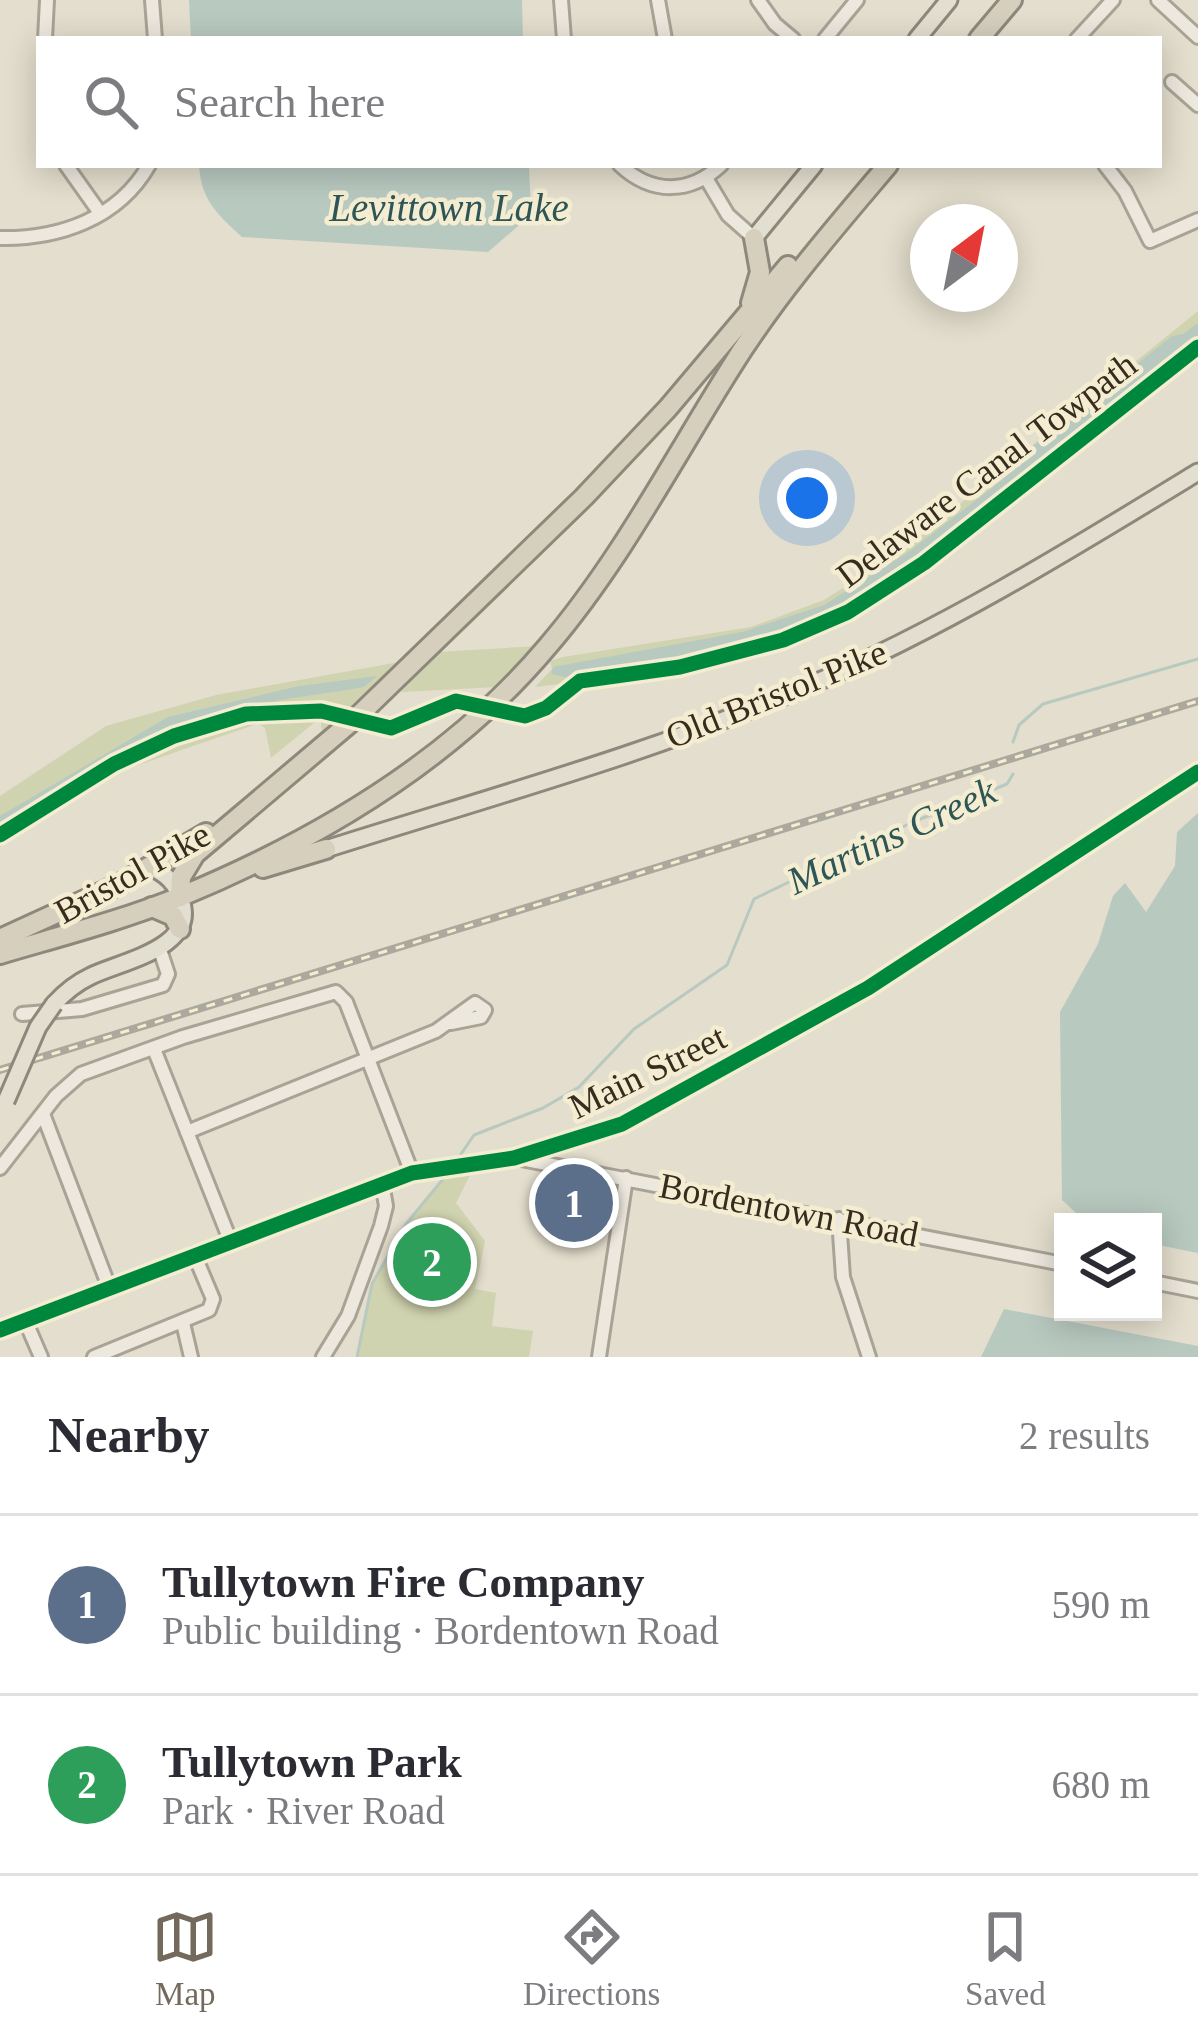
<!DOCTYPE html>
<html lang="en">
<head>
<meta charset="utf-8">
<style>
  body { margin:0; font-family:Georgia,serif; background:#f7f7f7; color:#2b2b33 }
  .controls { position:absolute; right:36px; bottom:36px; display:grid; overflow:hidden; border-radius:0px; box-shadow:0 6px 30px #0003 }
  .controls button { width:108px; height:108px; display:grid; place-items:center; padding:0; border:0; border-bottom:3px solid #e1e1e2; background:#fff; color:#2b2b33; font:60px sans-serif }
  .compass { position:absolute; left:910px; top:204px; width:108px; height:108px; border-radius:50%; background:#fff; box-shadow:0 6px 30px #0003; rotate:32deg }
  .you { position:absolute; left:807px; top:498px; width:42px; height:42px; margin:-30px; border:9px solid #fff; border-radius:50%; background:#1a73e8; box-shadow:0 0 0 18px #1a73e833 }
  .badge { display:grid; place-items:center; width:78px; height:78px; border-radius:50%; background:#736a5b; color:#fff; font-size:39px; font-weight:700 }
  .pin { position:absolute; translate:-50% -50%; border:6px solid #fff; box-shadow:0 3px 12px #0006 }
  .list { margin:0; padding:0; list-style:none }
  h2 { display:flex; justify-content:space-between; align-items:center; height:156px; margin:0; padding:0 48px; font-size:51px }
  h2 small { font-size:39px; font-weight:400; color:#7c7c81 }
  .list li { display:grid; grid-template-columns:78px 1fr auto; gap:36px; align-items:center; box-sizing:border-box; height:180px; padding:0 48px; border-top:3px solid #e1e1e2 }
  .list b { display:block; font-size:45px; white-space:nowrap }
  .list p { margin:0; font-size:39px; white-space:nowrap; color:#7c7c81 }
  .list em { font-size:39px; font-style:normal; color:#7c7c81 }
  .icon { flex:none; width:66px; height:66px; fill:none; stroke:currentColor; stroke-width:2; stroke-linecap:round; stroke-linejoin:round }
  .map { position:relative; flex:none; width:1198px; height:1357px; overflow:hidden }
  .search { position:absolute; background:#fff; box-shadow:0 6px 30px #0003; left:36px; right:36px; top:36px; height:132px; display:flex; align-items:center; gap:30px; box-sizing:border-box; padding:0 42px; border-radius:0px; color:#7c7c81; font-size:45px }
  .sheet { height:516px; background:#fff }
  nav { display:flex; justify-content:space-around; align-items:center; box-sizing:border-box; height:168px; border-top:3px solid #e1e1e2; background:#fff; font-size:33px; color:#7c7c81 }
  nav a { display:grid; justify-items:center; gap:6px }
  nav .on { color:#736a5b }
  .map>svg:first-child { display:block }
  .green { fill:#d0d3af }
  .water { fill:#b8c9c0 }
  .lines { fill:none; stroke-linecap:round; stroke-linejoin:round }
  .stream { stroke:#b8c9c0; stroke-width:3 }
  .minor-casing { stroke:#a8a395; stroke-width:18 }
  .major-casing { stroke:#8e887c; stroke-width:21 }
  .highway-casing { stroke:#8e887c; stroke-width:24 }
  .minor { stroke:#ece8de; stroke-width:12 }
  .major { stroke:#e3dfd0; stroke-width:15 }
  .highway { stroke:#d6cfbe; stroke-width:18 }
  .rail-casing { stroke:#aba89e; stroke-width:8 }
  .rail { stroke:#f4edd2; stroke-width:3; stroke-dasharray:9; stroke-linecap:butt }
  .major-bridge-casing { stroke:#8e887c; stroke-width:21; stroke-linecap:butt }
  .major-bridge { stroke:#e3dfd0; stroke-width:15 }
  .cycleway-casing { stroke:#f4edd2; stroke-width:22 }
  .cycleway { stroke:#00873e; stroke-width:15 }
  .labels { text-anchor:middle; stroke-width:9; stroke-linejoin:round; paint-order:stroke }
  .street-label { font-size:36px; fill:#372c1e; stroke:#f4edd2 }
  .water-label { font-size:39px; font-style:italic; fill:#2e5656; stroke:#f4edd2 }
</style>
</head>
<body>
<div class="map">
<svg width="1198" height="1357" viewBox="0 0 1198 1357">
  <rect width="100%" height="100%" fill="#e3decd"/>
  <!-- green -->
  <g class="green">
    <path d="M 1198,311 L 1198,349 L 917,571 L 834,623 L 766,649 L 651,673 L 535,687 L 552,669 L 550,661 L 563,657 L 751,627 L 824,600 L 902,551 Z"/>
    <path d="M 537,646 L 497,687 L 401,692 L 439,652 Z"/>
    <path d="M 405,661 L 326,734 L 321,728 L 321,717 L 271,758 L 265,728 L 258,724 L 251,726 L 124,770 L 0,847 L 0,796 L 106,726 L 216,695 Z"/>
    <path d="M 472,1171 L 456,1203 L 485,1241 L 475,1289 L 496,1293 L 492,1326 L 533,1331 L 529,1357 L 357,1357 L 372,1284 L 406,1224 L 447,1174 Z"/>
  </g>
  <!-- water -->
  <g class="water">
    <path d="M 189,0 L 522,0 L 523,39 L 191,39 Z"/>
    <path d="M 199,165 L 529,165 L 531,215 L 488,252 L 242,237 C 217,214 201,200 199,165 Z"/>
    <path d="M 1198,323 L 1198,343 L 1175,362 L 932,552 L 842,613 L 765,642 L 701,659 L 569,678 L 551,674 L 553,667 L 742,632 L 824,605 L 907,553 L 1001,481 L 1033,446 L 1102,398 L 1123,375 L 1172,336 L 1183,334 Z"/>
    <path d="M 377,676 L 364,687 C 325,694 283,698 244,708 C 154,731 77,780 0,829 L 0,816 L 168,717 L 299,686 Z"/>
    <path d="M 1198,813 L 1198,1253 L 1153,1244 L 1153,1222 L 1086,1222 L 1062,1200 L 1060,1012 L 1098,944 L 1113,896 L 1125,883 L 1146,912 L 1175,866 L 1177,832 Z"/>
    <path d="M 1004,1309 L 1198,1346 L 1198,1357 L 981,1357 Z"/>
  </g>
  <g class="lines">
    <!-- stream -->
    <g class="stream">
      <path d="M 1013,742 L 1019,725 L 1043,704 L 1198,659"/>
      <path d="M 457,1160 L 474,1135 L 543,1108 L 579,1087 L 634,1029 L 727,965 L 754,899 L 913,822 L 1007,784 L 1013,774"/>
      <path d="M 357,1357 L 372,1284 L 406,1224 L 448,1173"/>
    </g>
    <!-- minor casing -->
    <g class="minor-casing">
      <g id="minor">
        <path d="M 152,0 L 155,39"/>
        <path d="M 561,0 L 564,39"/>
        <path d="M 658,0 L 665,39"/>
        <path d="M 758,0 L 775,24 L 793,39"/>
        <path d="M 1158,0 L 1198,37"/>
        <path d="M 45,39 L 47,0"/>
        <path d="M 825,39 L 857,0"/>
        <path d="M 1077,39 L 1113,0"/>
        <path d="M 1172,82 L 1198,105"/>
        <path d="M 66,165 L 100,213"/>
        <path d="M 620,165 C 652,195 690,194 721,165"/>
        <path d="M 1105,165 L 1125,191 L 1150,241 L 1198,220"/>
        <path d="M 706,178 L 728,215 L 754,238"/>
        <path d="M 0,238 C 59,239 118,219 149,165"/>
        <path d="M 22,1014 L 82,1009 L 163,985 L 168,974 L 159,947"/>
        <path d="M 154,1049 L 230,1240"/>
        <path d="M 43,1114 L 109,1287"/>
        <path d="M 187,1132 L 436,1031 L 475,1003 L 485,1010 L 481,1017 L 451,1023"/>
        <path d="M 521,1159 L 1063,1264"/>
        <path d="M 0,1168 L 56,1096 L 81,1074 L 183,1037 L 336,992 L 346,1002 L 412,1173"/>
        <path d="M 839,1219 L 843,1277 L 869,1357"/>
        <path d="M 1153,1282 L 1198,1291"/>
        <path d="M 25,1320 L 41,1357"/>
        <path d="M 183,1323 L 191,1357"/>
        <path d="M 0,1330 L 412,1173 L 514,1158 L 622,1124 L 868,988 L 1198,772"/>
        <path d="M 94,1357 L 209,1310 L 213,1299 L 194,1254"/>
        <path d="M 323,1357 L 348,1316 L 381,1226 L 386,1206 L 382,1183"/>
        <path d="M 599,1357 L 626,1178"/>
      </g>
    </g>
    <!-- major casing -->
    <g class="major-casing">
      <g id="major">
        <path d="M 917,39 L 949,0"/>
        <path d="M 754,238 L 814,165"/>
        <path d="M 326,849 C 487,798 652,753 808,686 C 944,628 1072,549 1198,472"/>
        <path d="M 54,1004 C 65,992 76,983 91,976 C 122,961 198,948 181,900 C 176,883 166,874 150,867"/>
      </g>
    </g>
    <!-- highway casing -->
    <g class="highway-casing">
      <g id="highway">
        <path d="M 979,39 L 1012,0"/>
        <path d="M 751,303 L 760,272 L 754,238"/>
        <path d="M 263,868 L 326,849"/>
        <path d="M 180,897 L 181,877 L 195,854 L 357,717 L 584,497 L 668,408 L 788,266"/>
        <path d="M 152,907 L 173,916 L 180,929"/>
        <path d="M 0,939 L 118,885 L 206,833"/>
        <path d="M 0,954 C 61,936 123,920 182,896 C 319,839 451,761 547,647 C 620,562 672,461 732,366 C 777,294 833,230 888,165"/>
      </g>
    </g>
    <!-- minor -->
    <use href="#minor" class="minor"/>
    <!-- major -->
    <use href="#major" class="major"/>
    <!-- highway -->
    <use href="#highway" class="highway"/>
    <!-- rail casing -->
    <g class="rail-casing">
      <path id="rail" d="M 0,1070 L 1198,701"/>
    </g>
    <!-- rail -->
    <use href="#rail" class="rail"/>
    <!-- major-bridge casing -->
    <g class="major-bridge-casing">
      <path id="major-bridge" d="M 6,1101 L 38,1027 L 54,1004"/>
    </g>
    <!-- major-bridge -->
    <use href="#major-bridge" class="major-bridge"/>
    <!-- cycleway casing -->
    <g class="cycleway-casing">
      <g id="cycleway">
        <path d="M 0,835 L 114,764 L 174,736 L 246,714 L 321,711 L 391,728 L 456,701 L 525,716 L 546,708 L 580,681 L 680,667 L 783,640 L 848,612 L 924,563 L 1198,347"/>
        <path d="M 0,1330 L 412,1173 L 514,1158 L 622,1124 L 868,988 L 1198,772"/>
      </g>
    </g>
    <!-- cycleway -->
    <use href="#cycleway" class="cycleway"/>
  </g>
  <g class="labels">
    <!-- street labels -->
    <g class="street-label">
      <text transform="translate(986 469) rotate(-37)" y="13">Delaware Canal Towpath</text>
      <text transform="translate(776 693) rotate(-22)" y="13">Old Bristol Pike</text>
      <text transform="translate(132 872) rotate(-29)" y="13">Bristol Pike</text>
      <text transform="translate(647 1071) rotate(-26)" y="13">Main Street</text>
      <text transform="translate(789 1209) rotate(11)" y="13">Bordentown Road</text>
    </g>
    <!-- water labels -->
    <g class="water-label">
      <text x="449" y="221">Levittown Lake</text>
      <text transform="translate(891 835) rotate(-25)" y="14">Martins Creek</text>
    </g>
  </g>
</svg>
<div class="controls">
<button><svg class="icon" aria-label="layers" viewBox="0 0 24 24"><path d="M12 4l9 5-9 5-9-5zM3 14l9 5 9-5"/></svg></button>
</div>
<svg class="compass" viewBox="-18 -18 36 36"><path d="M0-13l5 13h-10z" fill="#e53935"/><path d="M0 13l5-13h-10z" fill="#7c7c81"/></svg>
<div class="you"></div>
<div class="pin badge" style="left:574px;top:1203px;background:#5c6f8a">1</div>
<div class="pin badge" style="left:432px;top:1262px;background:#2e9e5b">2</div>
<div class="search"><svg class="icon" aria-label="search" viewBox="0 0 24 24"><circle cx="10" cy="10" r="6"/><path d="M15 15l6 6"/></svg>Search here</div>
</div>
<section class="sheet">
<h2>Nearby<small>2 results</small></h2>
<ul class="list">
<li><span class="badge" style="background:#5c6f8a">1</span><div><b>Tullytown Fire Company</b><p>Public building · Bordentown Road</p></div><em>590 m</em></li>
<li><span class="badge" style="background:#2e9e5b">2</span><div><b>Tullytown Park</b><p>Park · River Road</p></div><em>680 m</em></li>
</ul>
</section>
<nav>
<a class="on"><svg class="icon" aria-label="map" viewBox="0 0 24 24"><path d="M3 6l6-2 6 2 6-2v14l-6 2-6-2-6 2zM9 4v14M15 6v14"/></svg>Map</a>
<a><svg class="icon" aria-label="directions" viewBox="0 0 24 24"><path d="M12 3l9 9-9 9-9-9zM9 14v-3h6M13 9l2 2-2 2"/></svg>Directions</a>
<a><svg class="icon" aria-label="saved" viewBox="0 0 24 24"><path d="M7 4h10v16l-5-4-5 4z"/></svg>Saved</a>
</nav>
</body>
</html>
